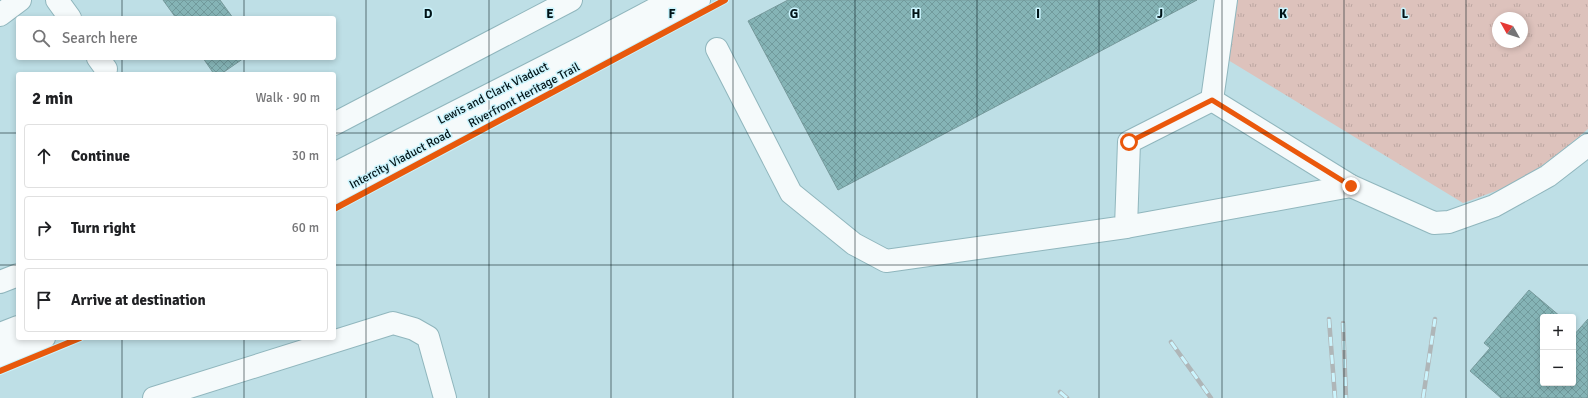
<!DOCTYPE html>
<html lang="en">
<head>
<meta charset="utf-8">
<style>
  body { margin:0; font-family:Signika,sans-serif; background:#f2f2f2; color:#202124 }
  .controls { position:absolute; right:12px; bottom:12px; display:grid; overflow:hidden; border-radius:4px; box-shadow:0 2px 6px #0003 }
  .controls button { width:36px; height:36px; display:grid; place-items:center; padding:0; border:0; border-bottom:1px solid #e0e0e0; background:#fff; color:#202124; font:20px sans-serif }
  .compass { position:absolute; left:1492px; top:12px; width:36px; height:36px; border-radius:50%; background:#fff; box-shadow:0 2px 6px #0003; rotate:309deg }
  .stop { position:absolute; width:12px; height:12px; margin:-9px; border:3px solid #ea580c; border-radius:50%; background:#fff }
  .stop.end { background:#ea580c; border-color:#fff; box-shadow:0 1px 4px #0008 }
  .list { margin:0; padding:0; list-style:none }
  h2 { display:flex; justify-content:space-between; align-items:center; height:52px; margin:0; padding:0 16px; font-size:17px }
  h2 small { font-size:13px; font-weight:400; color:#757577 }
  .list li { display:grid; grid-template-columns:26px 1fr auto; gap:12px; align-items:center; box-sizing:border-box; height:64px; margin:0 8px 8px; padding:0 8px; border:1px solid #e0e0e0; border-radius:4px }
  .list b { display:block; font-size:15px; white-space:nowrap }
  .list em { font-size:13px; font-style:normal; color:#757577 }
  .icon { flex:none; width:22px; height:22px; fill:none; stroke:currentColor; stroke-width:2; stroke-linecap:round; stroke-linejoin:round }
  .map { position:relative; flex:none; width:1588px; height:398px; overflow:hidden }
  .search { position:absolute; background:#fff; box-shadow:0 2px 6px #0003; left:16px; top:16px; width:320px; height:44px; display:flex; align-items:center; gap:10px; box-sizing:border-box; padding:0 14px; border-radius:4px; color:#757577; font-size:15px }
  .panel { position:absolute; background:#fff; box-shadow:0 2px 6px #0003; left:16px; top:72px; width:320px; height:268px; border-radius:4px }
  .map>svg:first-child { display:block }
  .grass { fill:url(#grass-tufts); fill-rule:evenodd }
  .building { fill:url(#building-cross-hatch); stroke:#76999b }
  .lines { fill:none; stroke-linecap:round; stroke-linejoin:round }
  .minor-casing { stroke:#90b6bd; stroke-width:24 }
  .highway-casing { stroke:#90b6bd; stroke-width:24 }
  .minor { stroke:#f5fafb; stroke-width:22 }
  .highway { stroke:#f5fafb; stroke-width:22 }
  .rail-casing { stroke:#afb6b8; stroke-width:4.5 }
  .rail { stroke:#cbf4fd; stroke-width:3; stroke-dasharray:9; stroke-linecap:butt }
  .cycleway-casing { stroke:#cbf4fd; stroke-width:8 }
  .cycleway { stroke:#e8590c; stroke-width:6 }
  .route { stroke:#ea580c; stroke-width:5 }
  .grid { fill:none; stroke:#001317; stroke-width:1; stroke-opacity:0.55 }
  .labels { text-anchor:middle; stroke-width:3; stroke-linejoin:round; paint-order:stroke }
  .street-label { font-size:12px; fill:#001317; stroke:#cbf4fd }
  .grid-label { font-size:13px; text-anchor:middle; font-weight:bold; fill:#001317; stroke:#cbf4fd; stroke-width:3; stroke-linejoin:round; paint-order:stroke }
</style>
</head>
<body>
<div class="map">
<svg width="1588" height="398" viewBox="0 0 1588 398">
  <defs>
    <pattern id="grass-tufts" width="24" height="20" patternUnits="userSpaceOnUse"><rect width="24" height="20" fill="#ddc2bc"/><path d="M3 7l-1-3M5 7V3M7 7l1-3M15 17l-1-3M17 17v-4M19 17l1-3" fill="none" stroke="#bca6a1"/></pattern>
    <pattern id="building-cross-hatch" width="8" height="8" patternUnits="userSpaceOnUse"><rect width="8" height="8" fill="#85b4b6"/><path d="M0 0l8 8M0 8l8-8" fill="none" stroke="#719a9c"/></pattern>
  </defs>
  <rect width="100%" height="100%" fill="#bedfe6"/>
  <!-- grass -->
  <path class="grass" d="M 1238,0 L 1588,0 L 1588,129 C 1569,145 1550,161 1529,174 C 1509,187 1485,195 1463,203 L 1228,60 ZM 1498,18 L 1522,18 L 1522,42 L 1498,42 Z"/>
  <!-- building -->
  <g class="building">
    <path d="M 163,0 L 220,0 L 233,18 L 176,18 Z"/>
    <path d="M 788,0 L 1197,0 L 838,190 L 748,21 Z"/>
    <path d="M 203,58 L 244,58 L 221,74 L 214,74 Z"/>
    <path d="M 1529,290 L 1561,317 L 1543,317 L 1543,383 L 1573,383 L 1573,336 L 1588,319 L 1588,398 L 1501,398 L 1470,371 L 1490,348 L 1484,343 Z"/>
  </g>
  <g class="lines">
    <!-- minor casing -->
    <g class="minor-casing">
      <g id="minor">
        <path d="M 57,0 L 70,18"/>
        <path d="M 0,15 L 20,0"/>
        <path d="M 717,49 L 791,193 L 854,244 L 886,261 L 1126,227 L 1129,142 L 1212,100 L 1226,0"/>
        <path d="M 98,58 L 106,69"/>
        <path d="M 1212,100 L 1351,186 L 1434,223 L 1449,222 L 1494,206 L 1548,176 L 1588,145"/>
        <path d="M 334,195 L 699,0"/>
        <path d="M 1126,227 L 1351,186"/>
        <path d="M 0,356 L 44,338"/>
        <path d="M 154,398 L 393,323 L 414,329 L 428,337 L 445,398"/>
      </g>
    </g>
    <!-- highway casing -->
    <g class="highway-casing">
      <g id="highway">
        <path d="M 334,124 L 571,0"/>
        <path d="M 334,174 L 585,46 L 672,0"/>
        <path d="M 0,282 L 18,275"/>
        <path d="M 0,334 L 18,327"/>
      </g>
    </g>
    <!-- minor -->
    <use href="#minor" class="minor"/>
    <!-- highway -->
    <use href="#highway" class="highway"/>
    <!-- rail casing -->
    <g class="rail-casing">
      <g id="rail">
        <path d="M 1329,319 L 1335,398"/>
        <path d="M 1343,323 L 1346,398"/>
        <path d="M 1171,342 L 1211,398"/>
        <path d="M 1060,392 L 1067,398"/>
        <path d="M 1423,398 L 1435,319"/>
      </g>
    </g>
    <!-- rail -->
    <use href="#rail" class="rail"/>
    <!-- cycleway casing -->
    <g class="cycleway-casing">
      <g id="cycleway">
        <path d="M 334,209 L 725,0"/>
        <path d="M 0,371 L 80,338"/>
      </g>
    </g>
    <!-- cycleway -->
    <use href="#cycleway" class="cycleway"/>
  </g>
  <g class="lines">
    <!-- route -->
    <path class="route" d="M 1129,142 L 1212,100 L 1351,186"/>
  </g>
  <!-- grid -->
  <path class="grid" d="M 122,0 L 122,18M 244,0 L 244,18M 366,0 L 366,398M 489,0 L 489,398M 611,0 L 611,398M 733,0 L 733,398M 855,0 L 855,398M 977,0 L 977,398M 1099,0 L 1099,398M 1222,0 L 1222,398M 1344,0 L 1344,398M 1466,0 L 1466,398M 122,58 L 122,74M 244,58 L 244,74M 0,133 L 18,133M 334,133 L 1588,133M 0,265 L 18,265M 334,265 L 1588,265M 122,338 L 122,398M 244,338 L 244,398"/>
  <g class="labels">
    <!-- street labels -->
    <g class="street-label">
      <text transform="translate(493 93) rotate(-27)" y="4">Lewis and Clark Viaduct</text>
      <text transform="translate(524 95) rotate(-28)" y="4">Riverfront Heritage Trail</text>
      <text transform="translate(400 159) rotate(-28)" y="4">Intercity Viaduct Road</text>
    </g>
  </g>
  <g class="grid-label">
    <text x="428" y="18">D</text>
    <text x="550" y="18">E</text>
    <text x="672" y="18">F</text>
    <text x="794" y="18">G</text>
    <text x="916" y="18">H</text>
    <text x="1038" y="18">I</text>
    <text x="1160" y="18">J</text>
    <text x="1283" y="18">K</text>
    <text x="1405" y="18">L</text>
  </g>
</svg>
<div class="controls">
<button>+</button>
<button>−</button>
</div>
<svg class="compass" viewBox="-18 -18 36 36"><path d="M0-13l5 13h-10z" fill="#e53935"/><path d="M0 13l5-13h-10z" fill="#757577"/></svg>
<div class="stop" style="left:1129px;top:142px"></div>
<div class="stop end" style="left:1351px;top:186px"></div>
<div class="search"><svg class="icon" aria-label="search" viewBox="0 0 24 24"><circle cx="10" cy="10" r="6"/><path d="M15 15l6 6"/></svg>Search here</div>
<section class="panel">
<h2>2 min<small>Walk · 90 m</small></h2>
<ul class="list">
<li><svg class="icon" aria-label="ahead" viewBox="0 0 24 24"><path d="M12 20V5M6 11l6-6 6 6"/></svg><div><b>Continue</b></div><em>30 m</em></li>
<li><svg class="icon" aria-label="right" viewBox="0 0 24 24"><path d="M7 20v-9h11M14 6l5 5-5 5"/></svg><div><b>Turn right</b></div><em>60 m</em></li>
<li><svg class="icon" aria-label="arrive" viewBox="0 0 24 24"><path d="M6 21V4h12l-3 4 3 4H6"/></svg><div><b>Arrive at destination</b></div></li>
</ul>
</section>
</div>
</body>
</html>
